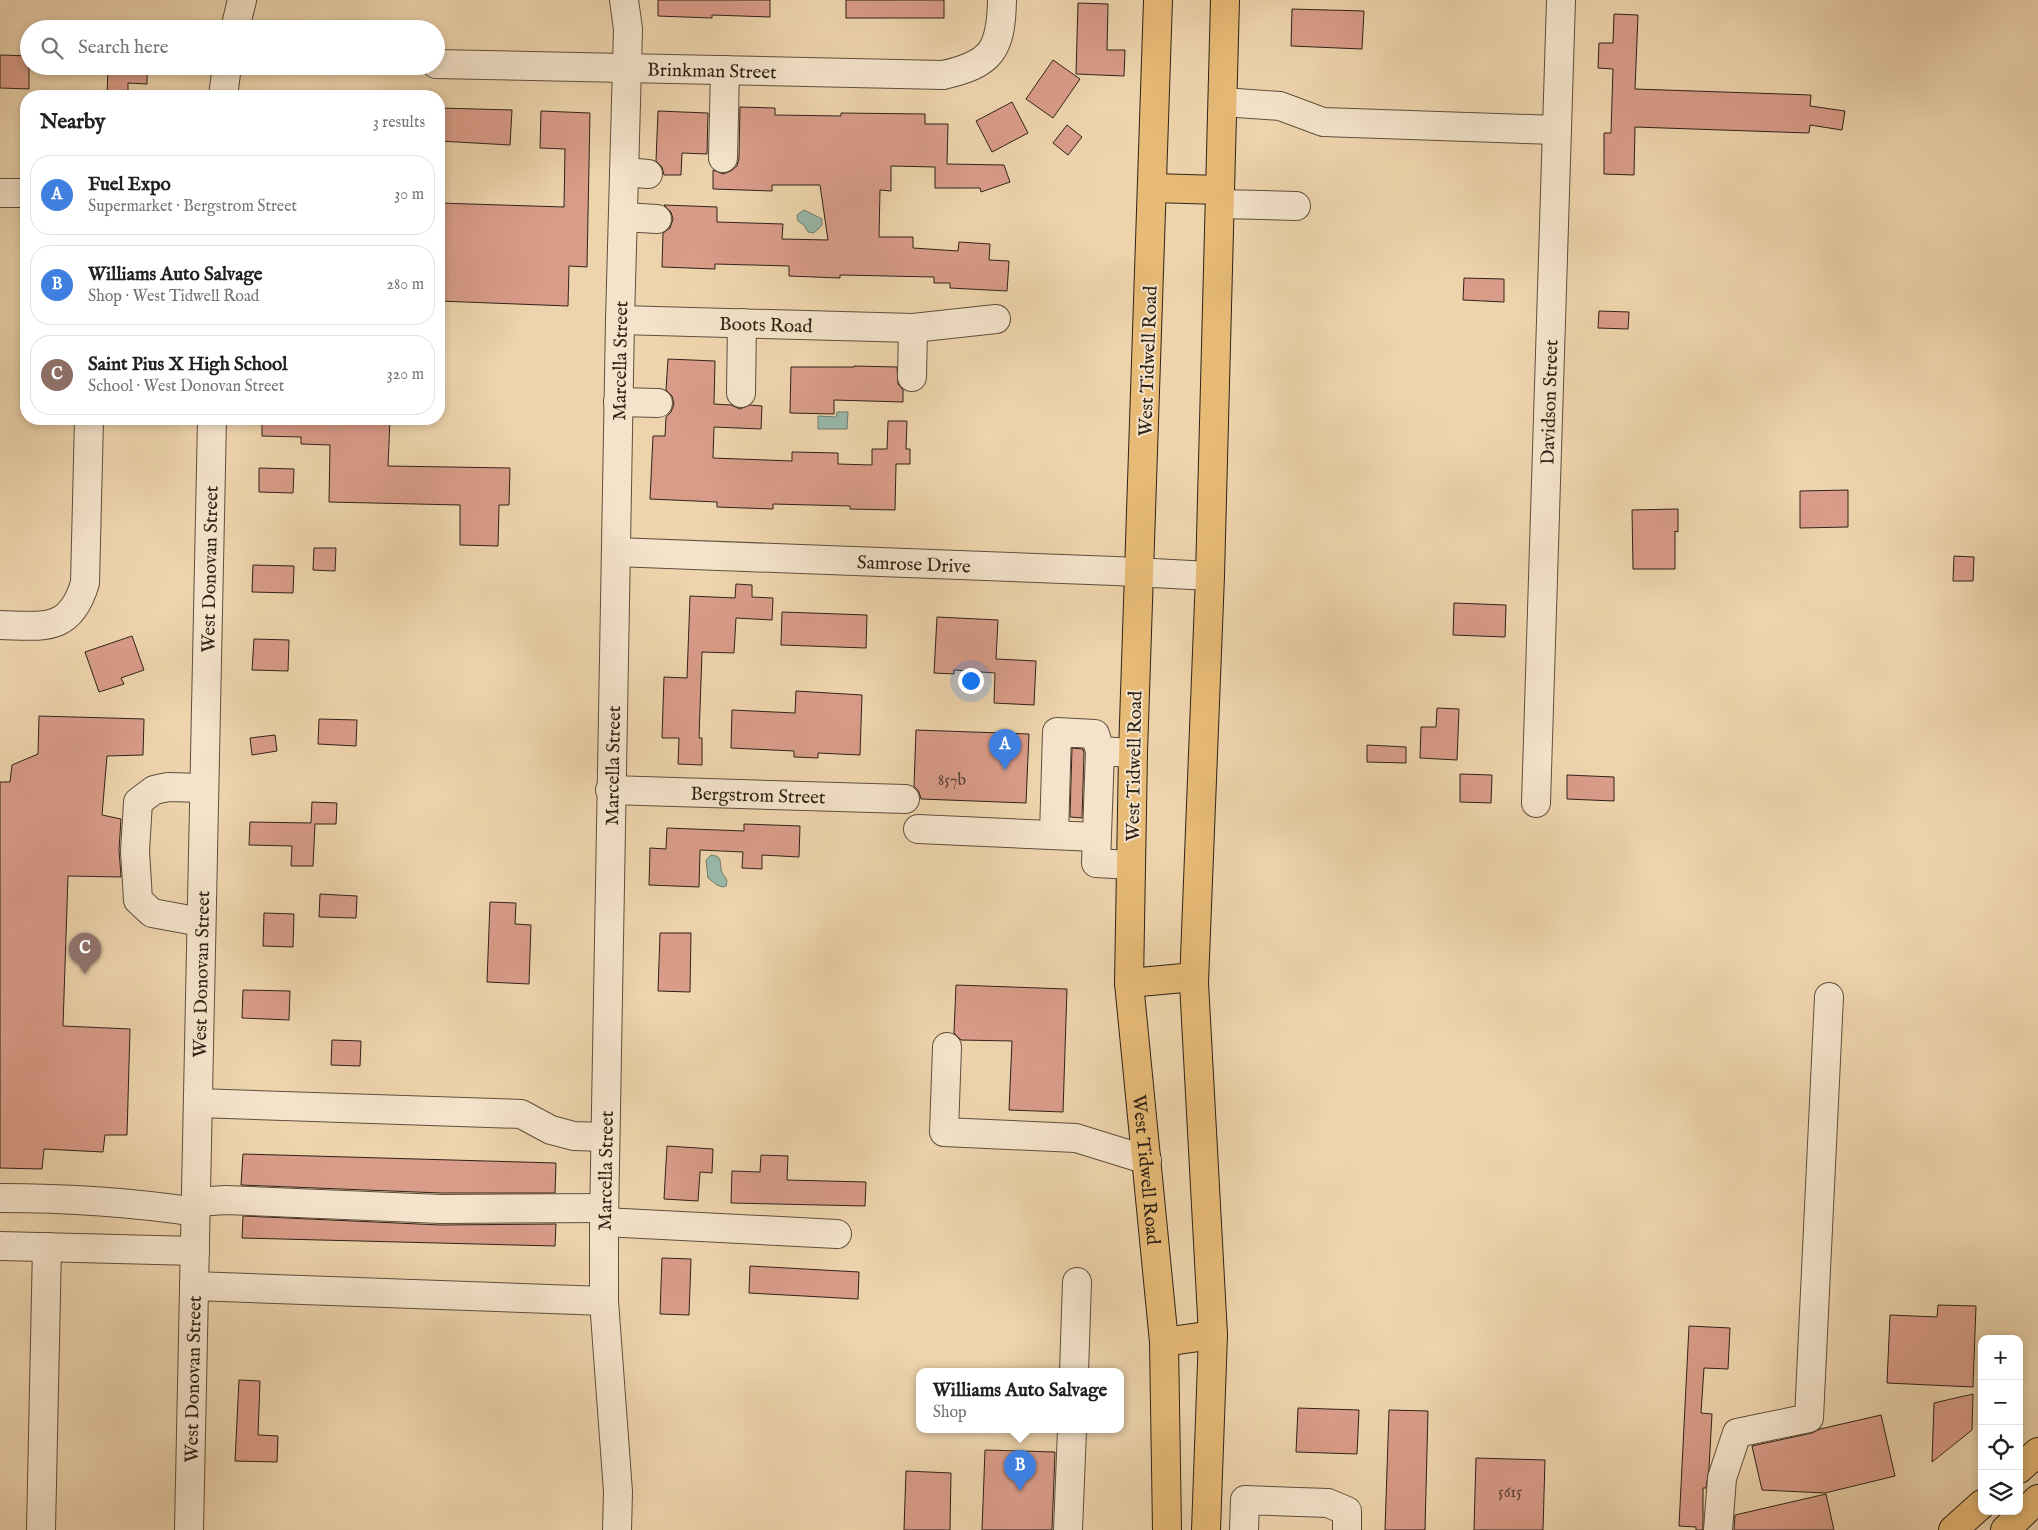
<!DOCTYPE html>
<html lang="en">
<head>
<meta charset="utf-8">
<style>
  body { margin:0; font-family:"IM FELL English",serif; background:#f6f6f6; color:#202124 }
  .controls { position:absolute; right:15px; bottom:15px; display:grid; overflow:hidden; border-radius:10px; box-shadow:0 2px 8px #0003 }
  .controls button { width:45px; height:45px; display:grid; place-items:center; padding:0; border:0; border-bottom:1px solid #e0e0e0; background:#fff; color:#202124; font:25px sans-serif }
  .you { position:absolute; left:970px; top:680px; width:18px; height:18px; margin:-12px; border:4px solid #fff; border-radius:50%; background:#1a73e8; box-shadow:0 0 0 8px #1a73e833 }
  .badge { display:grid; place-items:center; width:32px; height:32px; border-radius:50%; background:#8f2418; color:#fff; font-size:16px; font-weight:700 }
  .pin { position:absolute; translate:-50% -41px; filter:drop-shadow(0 1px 2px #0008) }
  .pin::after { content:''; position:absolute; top:26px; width:18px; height:15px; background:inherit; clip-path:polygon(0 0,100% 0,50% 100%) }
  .popup { position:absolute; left:916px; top:1368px; width:208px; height:65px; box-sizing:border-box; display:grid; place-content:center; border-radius:10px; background:#fff; filter:drop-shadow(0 1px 4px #0005); font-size:16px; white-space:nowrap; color:#757577 }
  .popup b { font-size:19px; color:#202124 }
  .popup::after { content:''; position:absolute; left:50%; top:100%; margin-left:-10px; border:10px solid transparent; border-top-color:#fff }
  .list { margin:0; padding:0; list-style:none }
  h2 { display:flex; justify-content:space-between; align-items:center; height:65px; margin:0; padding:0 20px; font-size:21px }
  h2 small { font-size:16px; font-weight:400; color:#757577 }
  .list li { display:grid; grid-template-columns:32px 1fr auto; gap:15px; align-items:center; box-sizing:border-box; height:80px; margin:0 10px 10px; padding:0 10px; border:1px solid #e0e0e0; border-radius:20px }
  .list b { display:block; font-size:19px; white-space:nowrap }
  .list p { margin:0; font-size:16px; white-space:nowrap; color:#757577 }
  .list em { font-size:16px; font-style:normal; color:#757577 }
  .icon { flex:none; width:28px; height:28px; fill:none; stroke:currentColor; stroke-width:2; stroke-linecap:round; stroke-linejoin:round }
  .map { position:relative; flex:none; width:2038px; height:1530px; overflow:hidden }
  .search { position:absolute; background:#fff; box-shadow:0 2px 8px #0003; left:20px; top:20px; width:425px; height:55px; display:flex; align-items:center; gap:12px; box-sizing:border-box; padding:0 18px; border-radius:28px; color:#757577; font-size:19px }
  .panel { position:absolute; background:#fff; box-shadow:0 2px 8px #0003; left:20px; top:90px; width:425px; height:335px; border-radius:20px }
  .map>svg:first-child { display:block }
  .water { fill:#99b8aa; stroke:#6e7c6f }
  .building { fill:#d99c89; stroke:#2e2317 }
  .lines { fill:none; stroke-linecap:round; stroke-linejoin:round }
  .minor-casing { stroke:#5e4f3c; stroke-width:30 }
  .major-casing { stroke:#2e2317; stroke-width:30 }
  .minor { stroke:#f4e3ca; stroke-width:28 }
  .major { stroke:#e7ba76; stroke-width:28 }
  .labels { text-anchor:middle; stroke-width:4; stroke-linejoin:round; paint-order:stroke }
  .number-label { font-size:16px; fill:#594134 }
  .street-label { font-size:19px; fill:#2e2317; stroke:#f4e3ca }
</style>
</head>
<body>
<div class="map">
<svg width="2038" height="1530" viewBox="0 0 2038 1530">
  <rect width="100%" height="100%" fill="#eed4ad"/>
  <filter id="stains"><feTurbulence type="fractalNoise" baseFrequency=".004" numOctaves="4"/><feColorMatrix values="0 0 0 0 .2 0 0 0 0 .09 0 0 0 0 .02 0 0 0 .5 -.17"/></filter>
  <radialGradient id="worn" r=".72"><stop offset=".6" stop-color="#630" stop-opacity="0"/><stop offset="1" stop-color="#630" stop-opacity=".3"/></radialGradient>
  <!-- water -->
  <g class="water">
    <path d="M 804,210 L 822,219 L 822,225 L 814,233 L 808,232 L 804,225 L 798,221 L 797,215 Z"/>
    <path d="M 837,412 L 848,412 L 847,429 L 818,429 L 818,416 L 836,417 Z"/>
    <path d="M 711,855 C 722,856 720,861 721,869 C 722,874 725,877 727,880 L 726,886 L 723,887 L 717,885 L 708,878 L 706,860 Z"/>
  </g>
  <!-- building -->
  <g class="building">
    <path d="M 658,0 L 770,0 L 770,17 L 712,15 L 712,18 L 658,16 Z"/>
    <rect x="846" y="0" width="98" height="18"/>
    <path d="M 1078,3 L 1108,4 L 1107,50 L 1125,50 L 1124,76 L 1076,74 Z"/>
    <path d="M 1292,9 L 1364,11 L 1362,49 L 1291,46 Z"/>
    <path d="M 1614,14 L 1638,15 L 1635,89 L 1811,95 L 1810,106 L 1845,111 L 1842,130 L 1810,125 L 1809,133 L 1635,127 L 1634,175 L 1604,174 L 1604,133 L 1611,133 L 1613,69 L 1598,68 L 1599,43 L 1613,43 Z"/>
    <path d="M 0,55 L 29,56 L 29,89 L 0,88 Z"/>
    <path d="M 1053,60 L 1080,79 L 1053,118 L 1026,99 Z"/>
    <path d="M 108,66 L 147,66 L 147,84 L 128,83 L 128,96 L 107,95 Z"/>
    <path d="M 1012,102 L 1028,133 L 992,152 L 976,121 Z"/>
    <path d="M 740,107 L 775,108 L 775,115 L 841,116 L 841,113 L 925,114 L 925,124 L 948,124 L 947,164 L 1004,165 L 1010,182 L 981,192 L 980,188 L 935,188 L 935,167 L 891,166 L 891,191 L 880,190 L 879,237 L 913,237 L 913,248 L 958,251 L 959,242 L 990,244 L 989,260 L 1009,261 L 1007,291 L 950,288 L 950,283 L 934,283 L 934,277 L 840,275 L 840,278 L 789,276 L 789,266 L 715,264 L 715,269 L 662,267 L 663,233 L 670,228 L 673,219 L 671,212 L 664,205 L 717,207 L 717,222 L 783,224 L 782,239 L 828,240 L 820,185 L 772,185 L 772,191 L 713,189 L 713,170 L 723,174 L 731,171 L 737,166 L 739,158 Z"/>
    <path d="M 439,108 L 512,110 L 510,145 L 439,141 Z"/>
    <path d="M 541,111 L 590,113 L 587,267 L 569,266 L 568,306 L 439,301 L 439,203 L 564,207 L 565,149 L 540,148 Z"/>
    <path d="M 658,111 L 708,113 L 707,154 L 682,153 L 681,175 L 664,175 L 662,167 L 656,161 Z"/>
    <path d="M 1067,125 L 1082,137 L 1068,155 L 1053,143 Z"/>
    <path d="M 1464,278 L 1504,279 L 1504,302 L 1463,300 Z"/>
    <path d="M 1599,311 L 1629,312 L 1628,329 L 1598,328 Z"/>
    <path d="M 668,359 L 715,361 L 714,404 L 731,405 L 740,409 L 750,405 L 762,406 L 761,429 L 714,427 L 713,458 L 792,461 L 792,452 L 838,453 L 838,464 L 872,465 L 872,449 L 887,449 L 888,421 L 907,421 L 906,449 L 910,449 L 910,464 L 896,464 L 895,510 L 850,509 L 850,506 L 773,504 L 773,509 L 717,507 L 717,502 L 650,499 L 653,436 L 665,436 L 666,417 L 671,412 L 674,404 L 672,396 L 666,390 Z"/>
    <path d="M 854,366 L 897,367 L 898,384 L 903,390 L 903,402 L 834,400 L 834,414 L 790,413 L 791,367 L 854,367 Z"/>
    <path d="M 262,419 L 390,419 L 388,466 L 510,468 L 509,505 L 499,505 L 498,546 L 460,545 L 460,505 L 329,502 L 330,445 L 301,444 L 301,437 L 262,436 Z"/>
    <path d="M 259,468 L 294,469 L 293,493 L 259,492 Z"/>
    <path d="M 1848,490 L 1848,527 L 1800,528 L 1800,491 Z"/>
    <path d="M 1678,509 L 1678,532 L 1675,531 L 1675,569 L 1633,569 L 1632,510 Z"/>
    <path d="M 314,548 L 336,548 L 335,571 L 313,570 Z"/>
    <path d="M 1954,556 L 1974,557 L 1973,581 L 1953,581 Z"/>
    <path d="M 253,565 L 294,566 L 293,593 L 252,592 Z"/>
    <path d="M 736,584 L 752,585 L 752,597 L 773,598 L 772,620 L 736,618 L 734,653 L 702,652 L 699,738 L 702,738 L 702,765 L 678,764 L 679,738 L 662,738 L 664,677 L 687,678 L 690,596 L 735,598 Z"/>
    <path d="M 1454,603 L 1506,605 L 1505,637 L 1453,635 Z"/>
    <path d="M 782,612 L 867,615 L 866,648 L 781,645 Z"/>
    <path d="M 937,617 L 998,620 L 996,659 L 1036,661 L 1034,705 L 994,703 L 995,673 L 954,670 L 954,674 L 934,673 Z"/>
    <path d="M 132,636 L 144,670 L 121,678 L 124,684 L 99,692 L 85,652 Z"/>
    <path d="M 254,639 L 289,640 L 288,671 L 252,670 Z"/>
    <path d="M 796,691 L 862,695 L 860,755 L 818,753 L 818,758 L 794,757 L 794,751 L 731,748 L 732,710 L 795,713 Z"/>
    <path d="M 1437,708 L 1459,709 L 1457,760 L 1420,758 L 1421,727 L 1436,727 Z"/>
    <path d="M 39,716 L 144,719 L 143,755 L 107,756 L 102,815 L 121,819 L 119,850 L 121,877 L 68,876 L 63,1026 L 130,1029 L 127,1135 L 105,1135 L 103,1152 L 44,1149 L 42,1169 L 0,1168 L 0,782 L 10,782 L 12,765 L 38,754 Z"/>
    <path d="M 319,719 L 357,720 L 356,746 L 318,744 Z"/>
    <path d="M 916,730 L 1029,734 L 1026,803 L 921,799 L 919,792 L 914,786 Z"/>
    <path d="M 275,735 L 277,751 L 252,755 L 250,738 Z"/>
    <path d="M 1367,745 L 1406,747 L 1406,763 L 1367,762 Z"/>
    <path d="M 1072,748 L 1083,749 L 1084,753 L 1082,818 L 1070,817 Z"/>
    <path d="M 1460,774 L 1492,775 L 1491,803 L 1460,802 Z"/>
    <path d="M 1567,775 L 1614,777 L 1614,801 L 1567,799 Z"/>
    <path d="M 312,802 L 337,803 L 336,824 L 315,824 L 313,866 L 291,866 L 292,846 L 249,845 L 250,822 L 311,823 Z"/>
    <path d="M 744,824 L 800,826 L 799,857 L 762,855 L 762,869 L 742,868 L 743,852 L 700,850 L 699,887 L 649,885 L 650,848 L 666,849 L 667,828 L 744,831 Z"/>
    <path d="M 320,894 L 357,896 L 356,918 L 319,917 Z"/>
    <path d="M 490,902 L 516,903 L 515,924 L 531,925 L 529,984 L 487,982 Z"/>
    <path d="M 264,913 L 294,914 L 293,947 L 263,946 Z"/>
    <path d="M 660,933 L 691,933 L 690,992 L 658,991 Z"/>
    <path d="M 956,985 L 1067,989 L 1063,1112 L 1009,1110 L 1012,1041 L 961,1040 L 954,1033 Z"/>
    <path d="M 243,990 L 290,991 L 289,1020 L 242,1018 Z"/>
    <path d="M 332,1040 L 361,1041 L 360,1066 L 331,1065 Z"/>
    <path d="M 667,1146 L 713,1149 L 712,1173 L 700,1172 L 698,1201 L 664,1199 Z"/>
    <path d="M 243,1154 L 556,1163 L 555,1193 L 441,1193 L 241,1185 Z"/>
    <path d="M 761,1155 L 788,1156 L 787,1180 L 866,1182 L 865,1206 L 731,1203 L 732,1171 L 760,1172 Z"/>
    <path d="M 243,1216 L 440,1225 L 556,1224 L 555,1246 L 242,1238 Z"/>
    <path d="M 662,1258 L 691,1259 L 689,1315 L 660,1314 Z"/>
    <path d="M 750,1266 L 859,1272 L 858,1299 L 749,1293 Z"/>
    <path d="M 1938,1305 L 1976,1306 L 1973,1387 L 1887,1383 L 1890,1315 L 1937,1317 Z"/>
    <path d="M 1689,1326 L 1730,1328 L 1728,1369 L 1704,1368 L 1701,1413 L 1712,1414 L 1709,1468 L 1706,1488 L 1703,1488 L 1703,1530 L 1696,1530 L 1696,1527 L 1679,1526 Z"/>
    <path d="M 239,1380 L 260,1381 L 258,1435 L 278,1436 L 277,1462 L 235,1461 Z"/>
    <path d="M 1973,1394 L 1972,1430 L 1932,1462 L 1934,1403 Z"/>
    <path d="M 1298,1408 L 1359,1410 L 1357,1454 L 1296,1452 Z"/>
    <path d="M 1389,1410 L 1428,1411 L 1425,1530 L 1385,1530 Z"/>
    <path d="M 1881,1415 L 1895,1476 L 1825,1493 L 1762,1490 L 1752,1446 L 1812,1433 L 1820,1429 Z"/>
    <path d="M 985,1450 L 1055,1452 L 1052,1530 L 982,1530 Z"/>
    <path d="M 1476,1458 L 1545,1460 L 1543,1530 L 1474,1530 Z"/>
    <path d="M 906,1471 L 951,1473 L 950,1530 L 904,1530 Z"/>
    <path d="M 1826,1494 L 1834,1530 L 1734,1530 L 1735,1515 Z"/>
  </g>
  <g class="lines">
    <!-- minor casing -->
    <g class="minor-casing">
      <g id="minor">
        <path d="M 235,29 L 242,0"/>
        <path id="s1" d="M 436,64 L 943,75 C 992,64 1001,50 1002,0"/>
        <path d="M 223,96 L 227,66"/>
        <path d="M 1223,102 L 1280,106 L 1323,122 L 1557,130"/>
        <path d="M 723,158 L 725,70"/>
        <path d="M 624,172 L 648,174"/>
        <path d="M 0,193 L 26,193"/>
        <path d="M 1220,204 L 1296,206"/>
        <path d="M 623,217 L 657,219"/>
        <path id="s2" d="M 620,320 L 913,328 L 996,319"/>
        <path d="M 912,377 L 913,328"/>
        <path d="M 741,393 L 742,323"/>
        <path d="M 618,402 L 658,403"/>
        <path id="s3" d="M 616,552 L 1115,571 L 1210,576"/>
        <path d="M 0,625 C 44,626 70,633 85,583 L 89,419"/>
        <path id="s4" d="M 610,790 L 905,799"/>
        <path id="s5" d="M 1536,803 L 1561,0"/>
        <path d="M 918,829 L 1096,837"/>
        <path d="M 1054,835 L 1057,732 L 1095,734 L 1100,751"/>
        <path d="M 1131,865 L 1096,863 L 1100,751 L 1133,753"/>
        <path d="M 201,922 L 152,913 L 138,900 L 135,851 L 138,802 L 154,790 L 168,787 L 204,788"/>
        <path d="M 947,1047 L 944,1132 L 1076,1138 L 1147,1160"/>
        <path d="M 198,1103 L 521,1114 L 551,1130 L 574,1136 L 605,1137"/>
        <path d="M 0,1198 C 66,1198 130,1202 196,1212"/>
        <path d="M 196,1202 L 226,1200 L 441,1209 L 604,1208"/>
        <path d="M 604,1222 L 837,1234"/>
        <path d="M 0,1246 L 195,1251"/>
        <path d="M 194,1286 L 604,1301"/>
        <path d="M 1074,1372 L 1077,1282"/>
        <path d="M 41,1530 L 47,1247"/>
        <path id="s6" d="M 189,1530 L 212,419"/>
        <path id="s7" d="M 617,1530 L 618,1492 L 604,1301 L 604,1222 L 620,320 L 628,29 L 624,0"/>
        <path d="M 1068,1530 L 1072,1430"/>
        <path d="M 1244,1530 L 1245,1500 L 1328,1503 L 1347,1511 L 1347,1530"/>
        <path d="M 1718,1530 L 1722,1478 L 1737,1433 L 1809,1418 L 1829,997"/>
      </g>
    </g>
    <!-- major casing -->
    <g class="major-casing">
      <g id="major">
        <path id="s8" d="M 1158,0 L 1133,753 L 1129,983 L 1164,1342 L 1167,1530"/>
        <path d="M 1153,188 L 1220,190"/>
        <path d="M 1129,983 L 1194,977"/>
        <path d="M 1164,1342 L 1213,1335"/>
        <path d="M 2019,1469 L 2038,1452"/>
        <path d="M 1206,1530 L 1213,1335 L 1194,983 L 1210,576 L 1225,0"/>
        <path d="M 1953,1530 L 1982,1504"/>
        <path d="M 2005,1530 L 2038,1499"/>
      </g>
    </g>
    <!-- minor -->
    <use href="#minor" class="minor"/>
    <!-- major -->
    <use href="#major" class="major"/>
  </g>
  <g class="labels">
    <!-- number labels -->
    <g class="number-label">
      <text x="952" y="785">857b</text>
      <text x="1510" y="1497">5615</text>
    </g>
    <!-- street labels -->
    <g class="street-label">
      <text dy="7" stroke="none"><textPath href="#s1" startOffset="276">Brinkman Street</textPath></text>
      <text dy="7" stroke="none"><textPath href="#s2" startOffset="146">Boots Road</textPath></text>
      <text dy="7" stroke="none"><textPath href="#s7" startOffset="1170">Marcella Street</textPath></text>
      <text transform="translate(1147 361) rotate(-88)" y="7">West Tidwell Road</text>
      <text dy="7" stroke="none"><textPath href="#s5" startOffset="401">Davidson Street</textPath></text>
      <text dy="7" stroke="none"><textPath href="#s3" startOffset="298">Samrose Drive</textPath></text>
      <text dy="7" stroke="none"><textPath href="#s6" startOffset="961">West Donovan Street</textPath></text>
      <text dy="7" stroke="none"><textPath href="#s7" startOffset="765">Marcella Street</textPath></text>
      <text transform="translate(1133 766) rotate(-89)" y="7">West Tidwell Road</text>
      <text dy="7" stroke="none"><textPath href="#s4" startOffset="148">Bergstrom Street</textPath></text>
      <text dy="7" stroke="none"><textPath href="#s6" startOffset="556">West Donovan Street</textPath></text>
      <text dy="7" stroke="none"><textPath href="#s7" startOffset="360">Marcella Street</textPath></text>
      <text dy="7" stroke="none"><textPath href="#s8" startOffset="1171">West Tidwell Road</textPath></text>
      <text dy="7" stroke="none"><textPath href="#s6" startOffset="151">West Donovan Street</textPath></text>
    </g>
  </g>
  <rect width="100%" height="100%" filter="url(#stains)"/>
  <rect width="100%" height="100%" fill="url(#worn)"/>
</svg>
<div class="controls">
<button>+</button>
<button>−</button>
<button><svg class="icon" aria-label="locate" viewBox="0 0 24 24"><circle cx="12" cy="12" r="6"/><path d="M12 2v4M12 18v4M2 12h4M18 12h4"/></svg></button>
<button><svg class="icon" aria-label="layers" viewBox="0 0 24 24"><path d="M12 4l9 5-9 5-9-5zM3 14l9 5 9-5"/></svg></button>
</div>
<div class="you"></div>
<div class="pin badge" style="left:1005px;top:770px;background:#3f7fe0">A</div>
<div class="pin badge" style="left:1020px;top:1491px;background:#3f7fe0">B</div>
<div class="popup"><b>Williams Auto Salvage</b>Shop</div>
<div class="pin badge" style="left:85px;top:974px;background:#8d6e63">C</div>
<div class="search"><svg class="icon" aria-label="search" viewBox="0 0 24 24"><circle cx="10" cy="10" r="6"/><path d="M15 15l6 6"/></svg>Search here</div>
<section class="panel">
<h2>Nearby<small>3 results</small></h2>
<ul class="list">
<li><span class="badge" style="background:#3f7fe0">A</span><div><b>Fuel Expo</b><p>Supermarket · Bergstrom Street</p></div><em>30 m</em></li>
<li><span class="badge" style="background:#3f7fe0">B</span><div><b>Williams Auto Salvage</b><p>Shop · West Tidwell Road</p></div><em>280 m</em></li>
<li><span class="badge" style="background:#8d6e63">C</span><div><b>Saint Pius X High School</b><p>School · West Donovan Street</p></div><em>320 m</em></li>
</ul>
</section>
</div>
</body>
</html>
